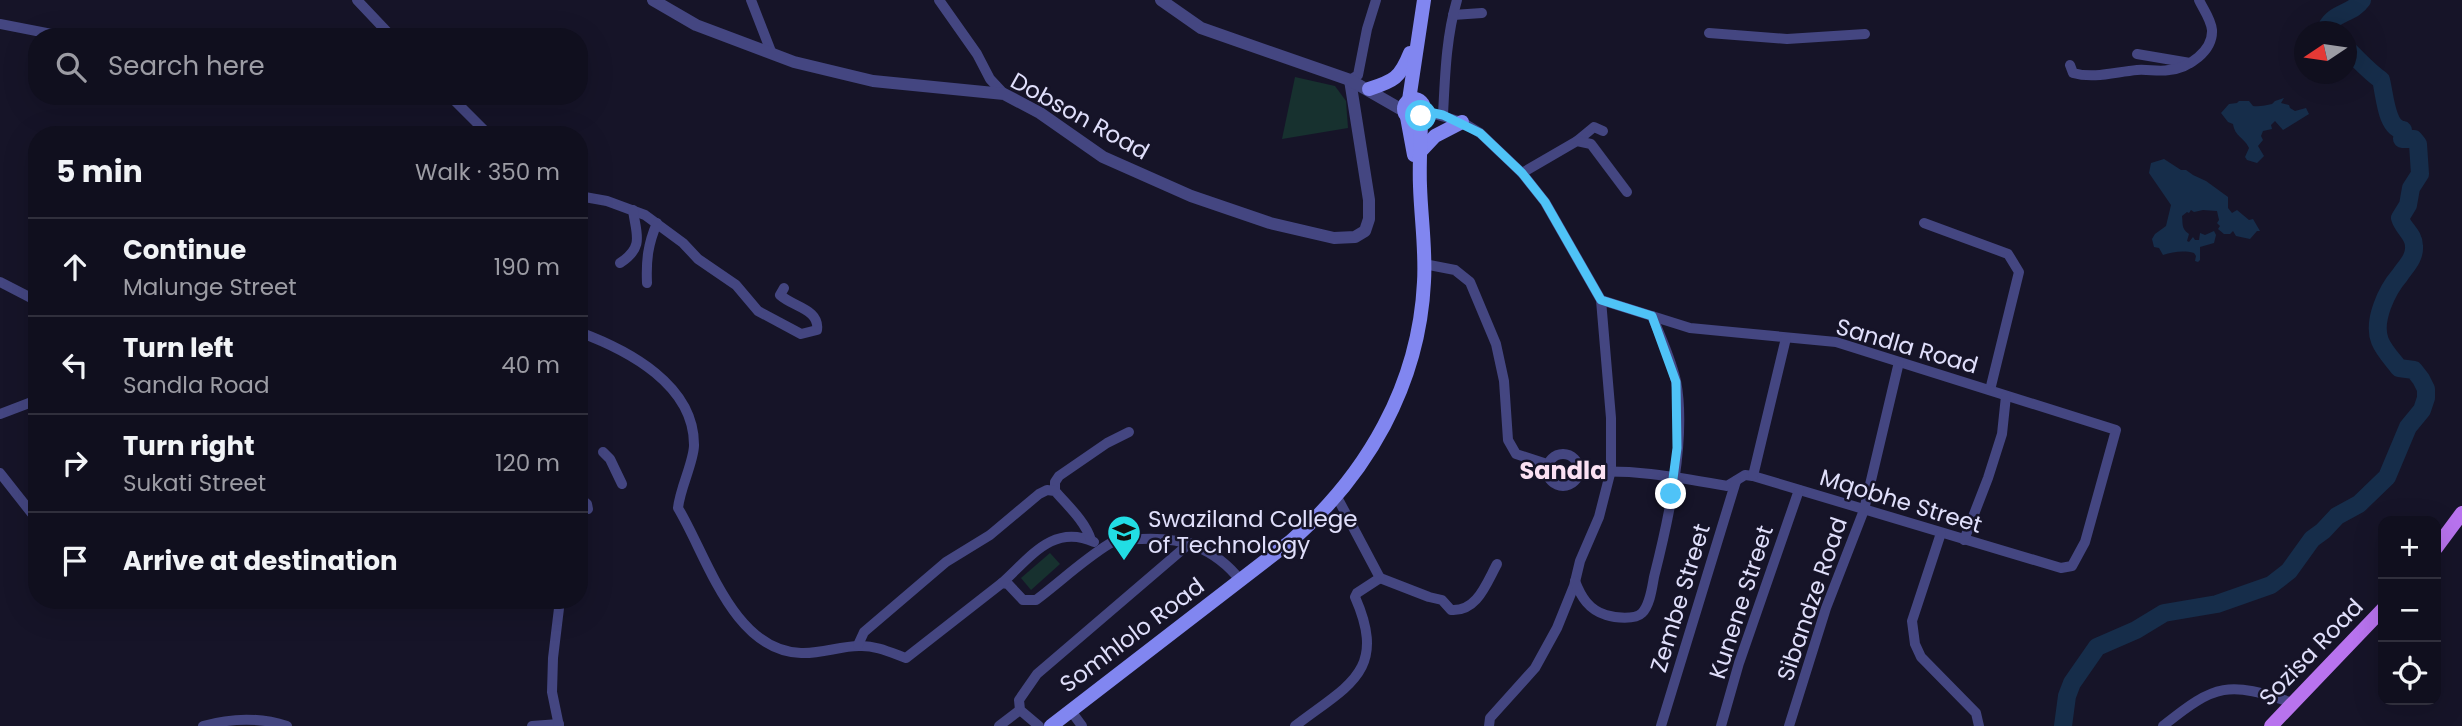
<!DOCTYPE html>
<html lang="en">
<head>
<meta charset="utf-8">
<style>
  body { margin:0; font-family:Poppins,sans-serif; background:#191827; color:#f1f3f6 }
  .controls { position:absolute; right:21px; bottom:21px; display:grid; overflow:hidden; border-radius:14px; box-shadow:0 7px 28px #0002 }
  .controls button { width:63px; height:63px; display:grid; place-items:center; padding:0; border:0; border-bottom:2px solid #302f3c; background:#100f1e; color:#f1f3f6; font:35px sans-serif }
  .compass { position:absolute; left:2294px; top:21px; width:63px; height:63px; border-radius:50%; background:#100f1e; box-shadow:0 7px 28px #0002; rotate:257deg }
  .stop { position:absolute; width:21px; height:21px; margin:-16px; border:5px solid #4fc3f7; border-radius:50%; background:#fff }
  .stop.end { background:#4fc3f7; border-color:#fff; box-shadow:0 2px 7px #0008 }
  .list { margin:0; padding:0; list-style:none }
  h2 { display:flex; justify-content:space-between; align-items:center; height:91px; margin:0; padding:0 28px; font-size:30px }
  h2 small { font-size:23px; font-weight:400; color:#9c9ca4 }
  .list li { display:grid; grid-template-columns:46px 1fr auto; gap:21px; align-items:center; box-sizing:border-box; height:98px; padding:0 28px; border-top:2px solid #302f3c }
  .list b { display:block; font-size:26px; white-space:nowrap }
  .list p { margin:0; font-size:23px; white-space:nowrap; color:#9c9ca4 }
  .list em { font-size:23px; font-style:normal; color:#9c9ca4 }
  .icon { flex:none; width:38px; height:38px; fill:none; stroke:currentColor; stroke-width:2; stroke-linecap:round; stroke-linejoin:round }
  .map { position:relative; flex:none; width:2462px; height:726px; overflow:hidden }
  .search { position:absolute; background:#100f1e; box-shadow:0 7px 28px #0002; left:28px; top:28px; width:560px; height:77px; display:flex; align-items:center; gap:18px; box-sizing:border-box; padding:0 24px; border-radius:28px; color:#9c9ca4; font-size:26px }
  .panel { position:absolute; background:#100f1e; box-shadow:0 7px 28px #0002; left:28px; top:126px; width:560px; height:483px; border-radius:28px }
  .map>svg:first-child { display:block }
  .green { fill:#17312f }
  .water { fill:#162d4a }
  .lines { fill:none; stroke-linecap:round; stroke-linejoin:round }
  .river { stroke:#162d4a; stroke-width:18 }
  .minor { stroke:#444681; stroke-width:10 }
  .tertiary { stroke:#444681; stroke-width:12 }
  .secondary { stroke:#8186f0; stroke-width:14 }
  .primary { stroke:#b873ee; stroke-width:14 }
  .route { stroke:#4fc3f7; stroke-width:9 }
  .labels { text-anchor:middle; stroke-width:5; stroke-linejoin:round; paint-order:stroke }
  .street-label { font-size:23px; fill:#e0dffb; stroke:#161428 }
  .poi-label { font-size:23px; fill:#e0dffb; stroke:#161428; text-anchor:start }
  .neighbourhood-label { font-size:24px; font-weight:bold; fill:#fbe1f3; stroke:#161428 }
</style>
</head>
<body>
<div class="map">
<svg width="2462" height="726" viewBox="0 0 2462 726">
  <rect width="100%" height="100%" fill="#161428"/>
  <!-- green -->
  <g class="green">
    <path d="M 1295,77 L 1335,86 L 1346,101 L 1348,128 L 1282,139 Z"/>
    <path d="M 1050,553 L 1060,564 L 1031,590 L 1021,578 Z"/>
  </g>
  <!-- water -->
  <g class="water">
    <path d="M 2284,98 L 2281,103 L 2289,105 L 2290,108 L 2295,111 L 2306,108 L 2309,114 L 2283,130 L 2275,121 L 2271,125 L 2272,129 L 2263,131 L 2261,136 L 2263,140 L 2258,146 L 2264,156 L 2257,163 L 2247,160 L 2245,157 L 2249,148 C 2244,137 2235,137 2233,124 L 2228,122 L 2221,113 L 2229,104 L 2237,103 L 2239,101 L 2249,101 L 2253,106 C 2260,107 2266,105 2272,104 L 2275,101 Z"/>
    <path d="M 2164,159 L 2181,170 L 2186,170 L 2193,175 L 2206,181 L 2228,197 L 2228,208 L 2232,213 L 2237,210 L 2249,220 L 2253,219 L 2260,231 L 2257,231 L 2250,239 L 2236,236 L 2233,231 L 2230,234 L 2224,234 L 2218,229 L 2220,226 L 2217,223 L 2219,220 L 2217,211 L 2203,210 L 2194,212 L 2191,210 L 2189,213 L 2187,212 L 2182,216 C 2183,223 2181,229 2189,234 L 2187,241 L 2189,242 L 2193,237 L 2195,240 L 2199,240 L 2200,233 L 2205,235 L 2214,231 L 2216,235 L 2214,243 L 2200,247 L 2200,260 L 2198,262 L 2195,261 L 2196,256 L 2194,253 C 2183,250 2173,252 2163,255 L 2159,248 L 2154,247 L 2152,239 L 2155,234 L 2166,226 L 2171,205 L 2149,173 L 2151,163 Z"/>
  </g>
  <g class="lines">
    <!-- river -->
    <g class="river">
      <path d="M 2325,32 C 2330,12 2352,15 2362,0"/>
      <path d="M 2063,726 L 2067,696 L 2072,683 L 2097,647 L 2136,630 L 2164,613 L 2217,604 L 2271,585 L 2289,571 L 2312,539 L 2323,531 L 2337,516 L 2359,504 L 2387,477 L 2408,427 L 2422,410 L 2426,398 L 2426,389 L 2421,379 L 2414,370 L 2399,368 C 2393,360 2384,351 2380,341 C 2372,321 2387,290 2400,275 C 2406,266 2415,258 2414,246 C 2414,234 2403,229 2400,218 L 2408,205 L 2411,188 L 2420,174 L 2418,144 L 2414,139 L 2402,139 L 2403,130 C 2386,129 2385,95 2381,80 C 2368,71 2358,59 2346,48"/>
    </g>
    <!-- minor -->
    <g class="minor">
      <path d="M 357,0 L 392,37"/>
      <path d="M 751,0 L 772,54"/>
      <path d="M 939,0 L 977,54 L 990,79 L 1004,94"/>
      <path d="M 1453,15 L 1482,13"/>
      <path d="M 0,24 L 67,37"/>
      <path d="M 1709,33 L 1787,39 L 1865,34"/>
      <path d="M 2137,54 L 2190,63"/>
      <path d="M 2070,65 L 2073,73 C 2094,79 2115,72 2137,70 C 2147,69 2159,72 2169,70 C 2189,68 2213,51 2212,30 C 2211,19 2203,9 2199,0"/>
      <path d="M 1350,80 L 1358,75 L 1367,29 L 1376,0"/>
      <path d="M 450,96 L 489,135"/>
      <path d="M 268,99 L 279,96"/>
      <path d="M 1424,111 L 1462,122 L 1480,133 L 1522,173 L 1545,202 L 1601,300 L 1611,418 L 1611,470 L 1599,517 L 1580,561 L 1574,586 L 1557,628 L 1535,668 L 1490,718 L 1489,726"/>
      <path d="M 1443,115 C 1445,77 1446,37 1457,0"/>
      <path d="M 1577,141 L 1594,127 L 1603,131"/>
      <path d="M 1522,173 L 1577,141 L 1591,144 L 1627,192"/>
      <path d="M 579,196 L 607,201 L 645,215 L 683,243 L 698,259 L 736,285 L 758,311 L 801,334 L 817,330 C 820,309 793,307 780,295 L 784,288"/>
      <path d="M 1924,223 L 2008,254 L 2019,272 L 1990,390"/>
      <path d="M 620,263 C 645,247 636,234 633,210"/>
      <path d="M 1424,264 L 1455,270 L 1470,282 L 1496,344 L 1504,381 L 1508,440 L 1516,454 L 1547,464"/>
      <path d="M 0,282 L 37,301"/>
      <path d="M 647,283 C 646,260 648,244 657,223"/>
      <path d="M 579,332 C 628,350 695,385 694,446 C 693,464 680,488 678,508 C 707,556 733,651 801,653 C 821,654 840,646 859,646 C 875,645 892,653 906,658 L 1002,583 L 1008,584 L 1023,600 L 1036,600 C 1060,582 1083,560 1109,544 C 1117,539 1131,539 1141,539 C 1182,537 1214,547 1241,581"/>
      <path d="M 0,414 L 37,400"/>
      <path d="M 603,452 L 610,459 L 622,484"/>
      <circle cx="1563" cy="470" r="16"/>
      <path d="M 0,473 L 37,520"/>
      <path d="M 1579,473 C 1630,468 1677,477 1727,486 L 1745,475 L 1753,476 L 2061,568 L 2072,566 L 2085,542 L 2116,430 L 1836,342 L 1690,328 L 1601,300"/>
      <path d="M 1753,476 L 1786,338"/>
      <path d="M 1055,491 L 1055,482 L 1059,476 L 1107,443 L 1129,432"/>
      <path d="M 579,497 L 587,504 L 588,509"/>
      <path d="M 1941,533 L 1912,621 L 1915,644 L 1921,657 L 1976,713 L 1979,726"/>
      <path d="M 1964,540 L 1988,478 L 2002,434 L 2006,396"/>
      <path d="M 1380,578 L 1429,597 L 1442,600 L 1451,610 C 1477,612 1486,584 1497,564"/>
      <path d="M 1575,581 C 1581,597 1589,610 1606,615 C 1615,618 1635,620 1642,613 C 1650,605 1652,588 1654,577 C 1668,522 1687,438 1676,381 C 1671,359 1661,337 1652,316"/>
      <path d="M 1002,583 C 1030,558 1053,523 1094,542"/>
      <path d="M 858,645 L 864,632 L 946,562 L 990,535 L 1039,494 L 1047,490 L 1055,491 C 1068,506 1085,521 1091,540"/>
      <path d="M 1071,711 L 1082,726"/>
      <path d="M 203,726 C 231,718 259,717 287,726"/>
      <path d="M 532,726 L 559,724"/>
      <path d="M 559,726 L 552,692 L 553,658 L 560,600"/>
      <path d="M 999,726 L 1020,710"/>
      <path d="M 1039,726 L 1020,710 L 1019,700 L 1037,674 L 1190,543"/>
      <path d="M 1295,726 C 1348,685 1388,672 1355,597 L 1357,593 L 1380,578 L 1337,497"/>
      <path d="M 1661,726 L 1736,481"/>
      <path d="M 1721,726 L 1739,663 L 1799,490"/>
      <path d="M 1789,726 L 1826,608 L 1864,510 L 1899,362"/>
      <path d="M 2163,726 C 2216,683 2228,681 2293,703"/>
    </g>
    <!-- tertiary -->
    <g class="tertiary">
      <path d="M 653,0 L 696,25 L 794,62 L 873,81 L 1004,94 L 1040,113 L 1103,157 L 1191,196 L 1270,223 L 1334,238 L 1355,237 L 1365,231 L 1369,219 L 1369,200 L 1350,80"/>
      <path d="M 1161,0 L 1201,28 L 1350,80 L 1404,111"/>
    </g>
    <!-- secondary -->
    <g class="secondary">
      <path d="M 1369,89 C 1394,81 1400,78 1410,53"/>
      <circle cx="1414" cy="109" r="10"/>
      <path d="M 1409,100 L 1424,0"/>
      <path d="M 1407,117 L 1414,155"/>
      <path d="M 1420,152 L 1435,136 L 1462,122"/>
      <path d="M 1051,726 L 1291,541 C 1367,475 1419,385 1424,282 C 1426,250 1421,218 1420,186 C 1419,162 1421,139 1421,116"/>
    </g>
    <!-- primary -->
    <g class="primary">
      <path d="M 2436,548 L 2462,513"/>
      <path d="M 2271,726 L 2383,609"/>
    </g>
  </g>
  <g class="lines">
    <!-- route -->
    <path class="route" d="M 1421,116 L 1424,111 L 1443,115 L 1480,133 L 1522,173 L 1545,202 L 1601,300 L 1652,316 L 1676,382 L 1677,448 L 1671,494"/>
  </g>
  <!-- icons -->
  <defs>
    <g id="university-pin" transform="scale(1.75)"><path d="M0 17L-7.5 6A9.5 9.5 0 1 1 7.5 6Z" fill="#22dee4" stroke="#161428"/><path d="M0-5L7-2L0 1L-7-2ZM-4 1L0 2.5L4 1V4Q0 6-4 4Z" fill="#111"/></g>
  </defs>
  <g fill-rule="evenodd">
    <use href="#university-pin" x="1124" y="532"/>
  </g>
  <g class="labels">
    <!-- street labels -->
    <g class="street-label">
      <text transform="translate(1080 116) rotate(29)" y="8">Dobson Road</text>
      <text transform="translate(1907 346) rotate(16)" y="8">Sandla Road</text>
      <text transform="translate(1901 501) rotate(17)" y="8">Mqobhe Street</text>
      <text transform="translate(1680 598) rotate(-73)" y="8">Zembe Street</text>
      <text transform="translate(1812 599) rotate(-71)" y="8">Sibandze Road</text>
      <text transform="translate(1741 602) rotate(-72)" y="8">Kunene Street</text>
      <text transform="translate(1132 635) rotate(-37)" y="8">Somhlolo Road</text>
      <text transform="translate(2311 652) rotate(-46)" y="8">Sozisa Road</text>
    </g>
    <!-- poi labels -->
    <g class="poi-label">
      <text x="1148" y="527">Swaziland College<tspan x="1148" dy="26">of Technology</tspan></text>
    </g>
    <!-- neighbourhood labels -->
    <g class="neighbourhood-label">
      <text x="1563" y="479">Sandla</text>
    </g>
  </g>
</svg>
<div class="controls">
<button>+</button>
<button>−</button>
<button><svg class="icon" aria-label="locate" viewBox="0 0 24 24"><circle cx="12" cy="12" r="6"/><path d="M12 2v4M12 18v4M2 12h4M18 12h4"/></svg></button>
</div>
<svg class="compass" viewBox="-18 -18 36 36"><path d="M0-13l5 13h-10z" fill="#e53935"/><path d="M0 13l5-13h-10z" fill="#9c9ca4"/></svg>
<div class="stop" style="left:1421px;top:116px"></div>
<div class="stop end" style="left:1671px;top:494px"></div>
<div class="search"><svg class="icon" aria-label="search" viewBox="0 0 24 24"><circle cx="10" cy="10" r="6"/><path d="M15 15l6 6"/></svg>Search here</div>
<section class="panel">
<h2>5 min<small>Walk · 350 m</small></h2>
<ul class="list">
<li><svg class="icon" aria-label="ahead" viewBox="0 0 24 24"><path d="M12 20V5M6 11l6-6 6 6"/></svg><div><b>Continue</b><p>Malunge Street</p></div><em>190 m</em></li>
<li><svg class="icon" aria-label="left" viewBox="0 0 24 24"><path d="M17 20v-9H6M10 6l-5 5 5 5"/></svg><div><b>Turn left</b><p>Sandla Road</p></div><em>40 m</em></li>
<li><svg class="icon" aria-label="right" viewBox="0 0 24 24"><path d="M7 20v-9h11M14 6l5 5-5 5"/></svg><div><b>Turn right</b><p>Sukati Street</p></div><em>120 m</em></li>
<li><svg class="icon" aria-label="arrive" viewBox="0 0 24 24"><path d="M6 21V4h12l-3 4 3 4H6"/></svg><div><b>Arrive at destination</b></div></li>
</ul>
</section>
</div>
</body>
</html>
